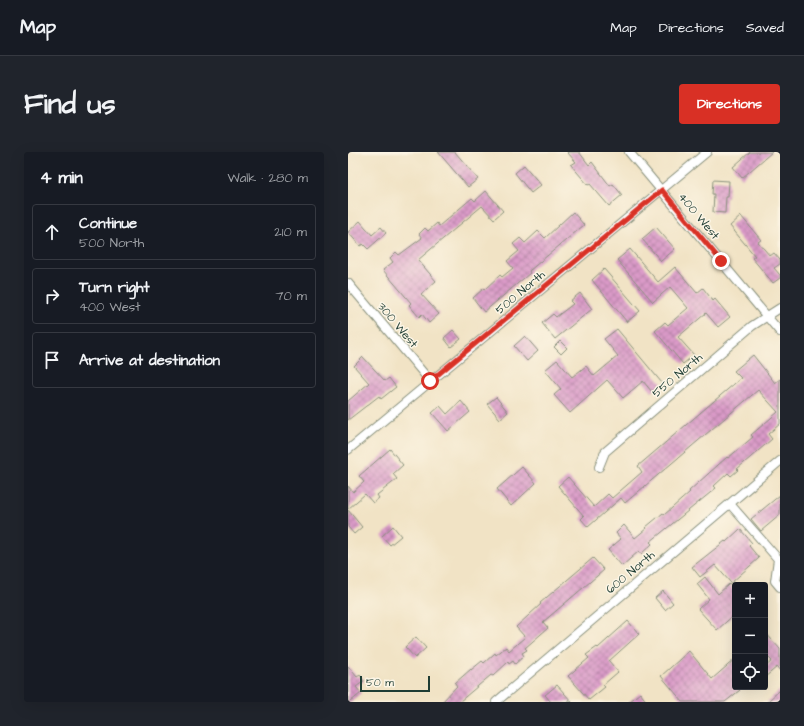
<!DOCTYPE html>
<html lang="en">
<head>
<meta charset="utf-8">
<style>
  body { margin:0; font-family:"Architects Daughter",sans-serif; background:#20242c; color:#f1f3f6 }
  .controls { position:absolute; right:12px; bottom:12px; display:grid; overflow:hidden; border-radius:4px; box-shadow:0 4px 16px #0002 }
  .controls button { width:36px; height:36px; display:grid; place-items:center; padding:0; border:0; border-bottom:1px solid #363941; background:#171b24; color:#f1f3f6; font:20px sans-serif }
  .scale { position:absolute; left:12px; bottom:10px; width:70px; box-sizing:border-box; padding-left:4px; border:2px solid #1f3d34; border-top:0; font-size:11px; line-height:14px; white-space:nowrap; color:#1f3d34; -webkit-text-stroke:3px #fcf5e5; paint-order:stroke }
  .stop { position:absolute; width:12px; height:12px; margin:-9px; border:3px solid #d93025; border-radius:50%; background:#fff }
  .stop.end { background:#d93025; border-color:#fff; box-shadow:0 1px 4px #0008 }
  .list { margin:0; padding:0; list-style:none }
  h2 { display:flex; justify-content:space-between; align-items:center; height:52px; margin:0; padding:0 16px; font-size:17px }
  h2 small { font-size:13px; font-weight:400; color:#9ea1a6 }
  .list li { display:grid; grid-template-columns:26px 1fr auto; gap:12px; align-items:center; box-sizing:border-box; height:56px; margin:0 8px 8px; padding:0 8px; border:1px solid #363941; border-radius:4px }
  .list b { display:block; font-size:15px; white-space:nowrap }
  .list p { margin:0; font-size:13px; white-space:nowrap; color:#9ea1a6 }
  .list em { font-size:13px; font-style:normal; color:#9ea1a6 }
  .icon { flex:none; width:22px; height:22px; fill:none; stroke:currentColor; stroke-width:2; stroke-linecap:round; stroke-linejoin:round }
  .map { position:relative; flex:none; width:432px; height:550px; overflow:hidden; border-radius:4px }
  header { display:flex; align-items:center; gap:24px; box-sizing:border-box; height:56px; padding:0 20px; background:#171b24; border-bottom:1px solid #363941 }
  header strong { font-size:19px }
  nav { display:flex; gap:22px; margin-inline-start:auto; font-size:14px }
  .intro { display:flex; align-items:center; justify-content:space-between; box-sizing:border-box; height:96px; padding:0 24px }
  h1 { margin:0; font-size:28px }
  .button { padding:10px 18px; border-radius:4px; background:#d93025; color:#fff; font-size:14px; font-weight:700 }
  main { display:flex; gap:24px; padding:0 24px }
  aside { flex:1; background:#171b24; border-radius:4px; box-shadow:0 4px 16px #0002 }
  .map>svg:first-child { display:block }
  .building { fill:url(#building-cross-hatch) }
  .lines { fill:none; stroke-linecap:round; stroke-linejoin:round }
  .minor-casing { stroke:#88907c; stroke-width:10 }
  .minor { stroke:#fff; stroke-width:8 }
  .route { stroke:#d93025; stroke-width:5 }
  .labels { text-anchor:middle; stroke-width:3; stroke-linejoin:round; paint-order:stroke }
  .street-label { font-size:12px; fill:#1f3d34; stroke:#fcf5e5 }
</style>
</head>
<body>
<header>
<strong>Map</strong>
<nav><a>Map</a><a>Directions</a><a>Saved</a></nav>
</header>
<div class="intro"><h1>Find us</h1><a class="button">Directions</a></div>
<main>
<aside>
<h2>4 min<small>Walk · 280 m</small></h2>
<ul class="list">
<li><svg class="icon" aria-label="ahead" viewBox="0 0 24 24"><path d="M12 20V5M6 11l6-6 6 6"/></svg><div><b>Continue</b><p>500 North</p></div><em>210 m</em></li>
<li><svg class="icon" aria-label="right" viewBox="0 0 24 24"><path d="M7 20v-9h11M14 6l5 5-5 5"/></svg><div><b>Turn right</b><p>400 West</p></div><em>70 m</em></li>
<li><svg class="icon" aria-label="arrive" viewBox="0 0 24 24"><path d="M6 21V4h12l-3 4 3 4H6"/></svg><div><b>Arrive at destination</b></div></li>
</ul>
</aside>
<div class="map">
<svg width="432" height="550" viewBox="0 0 432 550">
  <defs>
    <pattern id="building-cross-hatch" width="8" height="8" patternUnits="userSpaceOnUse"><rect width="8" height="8" fill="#da9ac8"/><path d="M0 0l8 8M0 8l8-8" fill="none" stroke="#b07fa3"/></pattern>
  </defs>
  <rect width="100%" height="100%" fill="#fcf5e5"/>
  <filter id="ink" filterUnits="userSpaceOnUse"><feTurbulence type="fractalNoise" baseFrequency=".025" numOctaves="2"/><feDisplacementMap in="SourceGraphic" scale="8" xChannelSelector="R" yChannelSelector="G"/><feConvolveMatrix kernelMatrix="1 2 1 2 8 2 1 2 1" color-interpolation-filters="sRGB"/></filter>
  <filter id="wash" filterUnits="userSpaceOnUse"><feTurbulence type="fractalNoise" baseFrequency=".012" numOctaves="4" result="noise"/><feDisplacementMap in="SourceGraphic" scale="16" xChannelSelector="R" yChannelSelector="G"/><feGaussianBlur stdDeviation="0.9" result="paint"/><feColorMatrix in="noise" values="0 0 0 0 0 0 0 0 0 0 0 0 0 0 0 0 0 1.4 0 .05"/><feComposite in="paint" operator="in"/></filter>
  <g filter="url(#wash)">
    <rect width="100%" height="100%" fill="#f1e3c5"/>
    <g id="blocks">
      <!-- building -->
      <g class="building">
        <path d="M 90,0 L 107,0 L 130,27 L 120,35 Z"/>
        <path d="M 219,0 L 231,0 L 241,13 L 244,10 L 262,34 L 265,32 L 274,43 L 261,54 L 242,32 L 240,33 L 223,13 L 228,10 Z"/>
        <path d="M 402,0 L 424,0 L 394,26 L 385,15 Z"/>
        <path d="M 176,13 L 193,33 L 183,41 L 167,21 Z"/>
        <path d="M 365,28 L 381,29 L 380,45 L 378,45 L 377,61 L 365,60 L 366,42 L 364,42 Z"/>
        <path d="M 138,39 L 155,59 L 146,67 L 134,54 L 70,108 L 88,129 L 73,142 L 91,162 L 81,171 L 74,162 L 71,165 L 61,153 L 63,151 L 35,118 L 45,110 L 42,106 L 48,100 L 51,103 L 74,86 L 71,82 L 77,76 L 80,79 L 89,71 L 91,74 L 124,46 L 127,49 Z"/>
        <path d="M 225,60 L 236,73 L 181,119 L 182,121 L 136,160 L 125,146 L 136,136 L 137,137 L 152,123 L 154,125 L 165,116 L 159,109 L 171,99 L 165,92 L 172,86 L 177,91 L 190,79 L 197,86 Z"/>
        <path d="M 393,64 L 413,88 L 410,90 L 422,104 L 426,101 L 432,108 L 432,112 L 426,116 L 432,123 L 432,126 L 425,131 L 404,106 L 407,104 L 382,74 Z"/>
        <path d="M 12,69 L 24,83 L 33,75 L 38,81 L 20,97 L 15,92 L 12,94 L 0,80 Z"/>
        <path d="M 308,75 L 327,97 L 313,109 L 294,87 Z"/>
        <path d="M 282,97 L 310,130 L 327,115 L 349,141 L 355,136 L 365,149 L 367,147 L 382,165 L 370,175 L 358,161 L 330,185 L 346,203 L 335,212 L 307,179 L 317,170 L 320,173 L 340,156 L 322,135 L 305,150 L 269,108 Z"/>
        <path d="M 256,117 L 292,159 L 279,170 L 244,128 Z"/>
        <path d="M 232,141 L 244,157 L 207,187 L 194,171 L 205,162 L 208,165 L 225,152 L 222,149 Z"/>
        <path d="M 269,177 L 314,231 L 304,240 L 295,229 L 275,246 L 259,228 L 222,261 L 206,243 L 213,237 L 197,218 L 209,208 L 224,225 L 238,214 L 246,224 L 270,204 L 256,187 Z"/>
        <path d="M 105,178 L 113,187 L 103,195 L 96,186 Z"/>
        <path d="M 177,184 L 190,199 L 179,209 L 166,194 Z"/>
        <path d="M 212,189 L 219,196 L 213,202 L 206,195 Z"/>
        <path d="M 405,203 L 427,231 L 432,227 L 432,272 L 420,282 L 424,287 L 389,317 L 390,318 L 383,324 L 380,321 L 366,334 L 368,336 L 302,390 L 304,392 L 293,402 L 291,399 L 274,414 L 260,398 L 273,387 L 268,381 L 276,373 L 287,386 L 299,376 L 298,375 L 315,361 L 316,363 L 342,340 L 341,339 L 379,305 L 380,306 L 405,285 L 403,283 L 430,260 L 410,238 L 277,351 L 273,346 L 240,375 L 233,367 L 236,364 L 210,334 L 220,325 L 246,355 L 260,342 L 264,346 L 294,320 L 290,314 L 393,226 L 386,219 Z"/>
        <path d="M 15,205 L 37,229 L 41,226 L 48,235 L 33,247 L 31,244 L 0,268 L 0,249 L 21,231 L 6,214 Z"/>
        <path d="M 148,245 L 160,260 L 152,267 L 139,252 Z"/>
        <path d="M 113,249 L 122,260 L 100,279 L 84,261 L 92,254 L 99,262 Z"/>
        <path d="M 42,297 L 55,313 L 45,322 L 49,327 L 29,343 L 31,346 L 25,351 L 17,342 L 0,357 L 0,334 L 5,340 L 16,330 L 11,324 Z"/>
        <path d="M 174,315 L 188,331 L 163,354 L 149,337 Z"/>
        <path d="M 432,343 L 432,363 L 413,379 L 403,367 Z"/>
        <path d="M 0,358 L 14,375 L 6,382 L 0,375 Z"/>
        <path d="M 45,374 L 53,384 L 42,393 L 34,384 Z"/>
        <path d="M 392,377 L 404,391 L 401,394 L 411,406 L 383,431 L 367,413 L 352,425 L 344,415 L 377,389 L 378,390 Z"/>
        <path d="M 245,406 L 256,418 L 195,470 L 200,476 L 177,496 L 179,498 L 174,501 L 176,504 L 167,512 L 165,509 L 161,512 L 160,510 L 145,524 L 143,523 L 111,550 L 94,550 L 109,534 L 107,531 L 123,517 L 123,518 L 134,509 L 136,511 L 147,501 L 148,503 L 158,495 L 161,499 L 177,485 L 168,475 L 193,452 L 192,451 Z"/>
        <path d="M 357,425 L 370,442 L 381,432 L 387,440 L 387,462 L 369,478 L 350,457 L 361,447 L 349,432 Z"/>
        <path d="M 315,439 L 325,451 L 317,458 L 307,446 Z"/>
        <path d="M 280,469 L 291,482 L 261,509 L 270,520 L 255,533 L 257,535 L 241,548 L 220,524 L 241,506 L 238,503 L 249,495 L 250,496 Z"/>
        <path d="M 417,480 L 432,497 L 432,519 L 429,515 L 417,525 L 417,515 L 424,509 L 417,502 Z"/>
        <path d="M 68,485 L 78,496 L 67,506 L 57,495 Z"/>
        <path d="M 341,499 L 364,527 L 387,507 L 387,535 L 389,535 L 392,538 L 377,550 L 335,550 L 313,524 Z"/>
        <path d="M 0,514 L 9,525 L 12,523 L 16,529 L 8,535 L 13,541 L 2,550 L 0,550 Z"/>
        <path d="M 209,533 L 224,550 L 203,550 L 197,543 Z"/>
        <path d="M 432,538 L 432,550 L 419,550 Z"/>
        <path d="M 292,541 L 299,550 L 281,550 Z"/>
      </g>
    </g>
  </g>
  <g filter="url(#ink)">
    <use href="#blocks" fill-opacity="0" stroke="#88907c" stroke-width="1"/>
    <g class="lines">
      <!-- minor casing -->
      <g class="minor-casing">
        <g id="minor">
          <path d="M 281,0 L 432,180"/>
          <path d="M 0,131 L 82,229"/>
          <path d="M 0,298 L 359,0"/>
          <path d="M 251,315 L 257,300 L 404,174 L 432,156"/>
          <path d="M 382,352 L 430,407 L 427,429 L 432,435"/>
          <path d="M 148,550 L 432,309"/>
        </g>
      </g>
      <!-- minor -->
      <use href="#minor" class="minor"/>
    </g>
  </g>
  <g class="lines" filter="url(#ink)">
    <!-- route -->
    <path class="route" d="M 82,229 L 314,38 L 373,109"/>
  </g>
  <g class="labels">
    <!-- street labels -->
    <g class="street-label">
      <text transform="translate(351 64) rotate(50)" y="4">400 West</text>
      <text transform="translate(172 140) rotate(-40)" y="4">500 North</text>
      <text transform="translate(50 173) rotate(50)" y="4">300 West</text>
      <text transform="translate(329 223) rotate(-40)" y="4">550 North</text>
      <text transform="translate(282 420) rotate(-40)" y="4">600 North</text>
    </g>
  </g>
</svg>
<div class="controls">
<button>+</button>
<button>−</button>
<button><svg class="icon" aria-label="locate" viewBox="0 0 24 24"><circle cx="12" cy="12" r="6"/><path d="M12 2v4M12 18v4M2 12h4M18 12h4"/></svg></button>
</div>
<div class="scale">50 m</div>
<div class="stop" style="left:82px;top:229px"></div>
<div class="stop end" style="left:373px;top:109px"></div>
</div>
</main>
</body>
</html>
